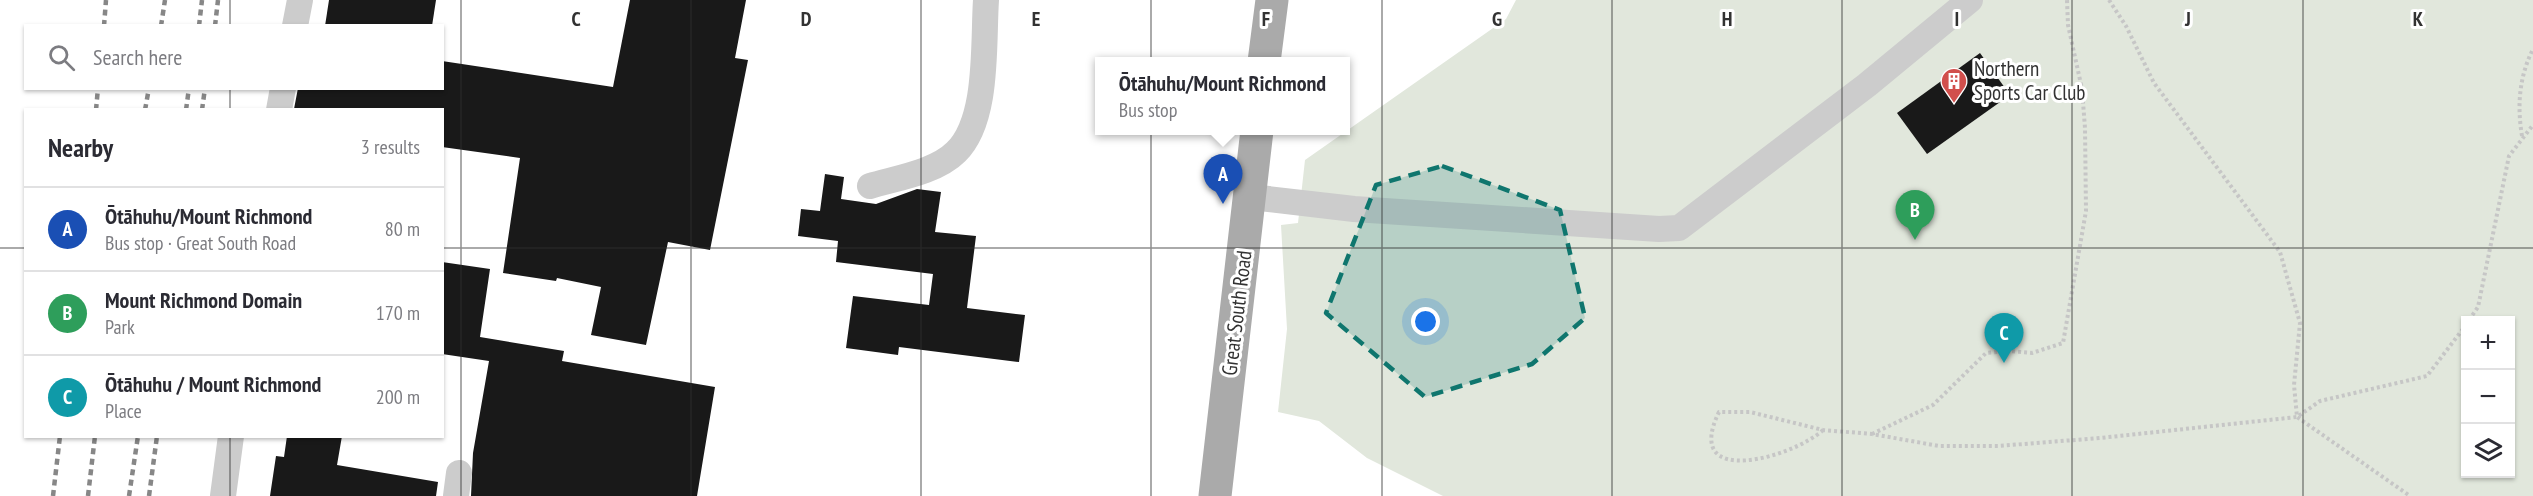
<!DOCTYPE html>
<html lang="en">
<head>
<meta charset="utf-8">
<style>
  body { margin:0; font-family:"PT Sans Narrow",sans-serif; background:#f7f7f7; color:#2b2b33 }
  .controls { position:absolute; right:18px; bottom:18px; display:grid; overflow:hidden; border-radius:0px; box-shadow:0 2px 4px #0004 }
  .controls button { width:54px; height:54px; display:grid; place-items:center; padding:0; border:0; border-bottom:2px solid #e1e1e2; background:#fff; color:#2b2b33; font:30px sans-serif }
  .you { position:absolute; left:1426px; top:322px; width:21px; height:21px; margin:-15px; border:4px solid #fff; border-radius:50%; background:#1a73e8; box-shadow:0 0 0 9px #1a73e833 }
  .badge { display:grid; place-items:center; width:39px; height:39px; border-radius:50%; background:#d93025; color:#fff; font-size:20px; font-weight:700 }
  .pin { position:absolute; translate:-50% -50px; filter:drop-shadow(0 2px 3px #0008) }
  .pin::after { content:''; position:absolute; top:32px; width:21px; height:18px; background:inherit; clip-path:polygon(0 0,100% 0,50% 100%) }
  .popup { position:absolute; left:1095px; top:57px; width:255px; height:78px; box-sizing:border-box; display:grid; place-content:center; border-radius:0px; background:#fff; filter:drop-shadow(0 2px 4px #0005); font-size:20px; white-space:nowrap; color:#7c7c81 }
  .popup b { font-size:22px; color:#2b2b33 }
  .popup::after { content:''; position:absolute; left:50%; top:100%; margin-left:-12px; border:12px solid transparent; border-top-color:#fff }
  .list { margin:0; padding:0; list-style:none }
  h2 { display:flex; justify-content:space-between; align-items:center; height:78px; margin:0; padding:0 24px; font-size:26px }
  h2 small { font-size:20px; font-weight:400; color:#7c7c81 }
  .list li { display:grid; grid-template-columns:39px 1fr auto; gap:18px; align-items:center; box-sizing:border-box; height:84px; padding:0 24px; border-top:2px solid #e1e1e2 }
  .list b { display:block; font-size:22px; white-space:nowrap }
  .list p { margin:0; font-size:20px; white-space:nowrap; color:#7c7c81 }
  .list em { font-size:20px; font-style:normal; color:#7c7c81 }
  .icon { flex:none; width:33px; height:33px; fill:none; stroke:currentColor; stroke-width:2; stroke-linecap:round; stroke-linejoin:round }
  .map { position:relative; flex:none; width:2533px; height:496px; overflow:hidden }
  .search { position:absolute; background:#fff; box-shadow:0 2px 4px #0004; left:24px; top:24px; width:420px; height:66px; display:flex; align-items:center; gap:15px; box-sizing:border-box; padding:0 21px; border-radius:0px; color:#7c7c81; font-size:22px }
  .panel { position:absolute; background:#fff; box-shadow:0 2px 4px #0004; left:24px; top:108px; width:420px; height:330px; border-radius:0px }
  .map>svg:first-child { display:block }
  .green { fill:#e1e7dc; fill-rule:evenodd }
  .building { fill:#191919 }
  .lines { fill:none; stroke-linecap:round; stroke-linejoin:round }
  .path { stroke:#c6c6c6; stroke-width:4; stroke-dasharray:3 3; stroke-linecap:butt }
  .minor { stroke:#ccc; stroke-width:26 }
  .major { stroke:#aaa; stroke-width:33 }
  .rail { stroke:#878787; stroke-width:4.5; stroke-dasharray:6 4.5; stroke-linecap:butt }
  .marked { fill:#0f766e; fill-opacity:0.2; stroke:#0f766e; stroke-width:4.5; stroke-dasharray:12 8; stroke-linejoin:round }
  .grid { fill:none; stroke:#323232; stroke-width:1.5; stroke-opacity:0.55 }
  .labels { text-anchor:middle; stroke-width:6; stroke-linejoin:round; paint-order:stroke }
  .poi-label { font-size:21px; fill:#323232; stroke:#fff; text-anchor:start }
  .street-label { font-size:21px; fill:#323232; stroke:#fff }
  .grid-label { font-size:20px; text-anchor:middle; font-weight:bold; fill:#323232; stroke:#fff; stroke-width:6; stroke-linejoin:round; paint-order:stroke }
</style>
</head>
<body>
<div class="map">
<svg width="2533" height="496" viewBox="0 0 2533 496">
  <rect width="100%" height="100%" fill="#fff"/>
  <!-- green -->
  <path class="green" d="M 1516,0 L 2533,0 L 2533,496 L 1443,496 L 1367,458 L 1319,421 L 1278,412 L 1287,329 L 1281,225 L 1298,223 L 1305,160 L 1506,19 ZM 2466,320 L 2510,320 L 2510,474 L 2466,474 Z"/>
  <!-- building -->
  <g class="building">
    <path d="M 329,0 L 436,0 L 432,26 L 325,26 Z"/>
    <path d="M 630,0 L 746,0 L 735,58 L 748,60 L 710,250 L 668,242 L 646,345 L 591,335 L 601,287 L 557,278 L 556,281 L 503,273 L 520,158 L 442,147 L 442,110 L 294,109 L 298,88 L 442,88 L 442,61 L 613,87 Z"/>
    <path d="M 1980,53 L 2010,95 L 1927,154 L 1897,113 Z"/>
    <path d="M 825,174 L 844,177 L 841,199 L 876,204 L 917,189 L 941,192 L 935,232 L 976,236 L 967,308 L 1025,315 L 1019,362 L 899,347 L 898,355 L 846,348 L 853,296 L 929,305 L 933,274 L 836,262 L 838,241 L 798,236 L 801,209 L 820,211 Z"/>
    <path d="M 442,262 L 490,269 L 480,337 L 564,351 L 562,361 L 715,387 L 697,496 L 471,496 L 473,453 L 489,361 L 442,354 Z"/>
    <path d="M 287,436 L 342,436 L 337,465 L 438,482 L 436,496 L 270,496 L 276,456 L 284,457 Z"/>
  </g>
  <g class="lines">
    <!-- path -->
    <g class="path">
      <path d="M 2109,0 L 2126,26 L 2154,83 L 2280,252 L 2300,323 L 2294,385 L 2297,417 L 2410,496"/>
      <path d="M 2522,136 C 2517,106 2519,77 2533,49"/>
      <path d="M 2469,320 L 2478,307 L 2509,156 L 2533,125"/>
      <path d="M 1823,430 C 1794,457 1681,490 1719,412 L 1750,412 L 1823,430 L 1872,434 L 1939,446 L 1998,446 L 2100,438 L 2297,417 L 2320,401 L 2427,376 L 2466,325"/>
      <path d="M 1872,434 L 1933,405 L 1986,353 L 2008,351 L 2032,353 L 2063,343 L 2086,211 L 2085,128 L 2082,89 L 2068,25 L 2067,0"/>
    </g>
    <!-- minor -->
    <g class="minor">
      <path d="M 295,26 L 300,0"/>
      <path d="M 279,110 L 283,88"/>
      <path d="M 870,186 C 897,178 936,172 956,152 C 989,120 983,43 986,0"/>
      <path d="M 1251,197 L 1354,209 L 1659,229 L 1679,228 L 1867,85 L 1970,0"/>
      <path d="M 223,496 L 231,436"/>
      <path d="M 456,496 L 459,473"/>
    </g>
    <!-- major -->
    <g class="major">
      <path d="M 1264,62 L 1272,0"/>
      <path d="M 1215,496 L 1257,130"/>
    </g>
    <!-- rail -->
    <g class="rail">
      <path d="M 104,26 L 106,0"/>
      <path d="M 161,26 L 165,0"/>
      <path d="M 199,26 L 202,0"/>
      <path d="M 215,26 L 218,0"/>
      <path d="M 96,110 L 98,88"/>
      <path d="M 145,110 L 149,88"/>
      <path d="M 186,110 L 189,88"/>
      <path d="M 202,110 L 205,88"/>
      <path d="M 53,496 L 60,436"/>
      <path d="M 88,496 L 95,436"/>
      <path d="M 129,496 L 138,436"/>
      <path d="M 149,496 L 157,436"/>
    </g>
  </g>
  <!-- marked area -->
  <path class="marked" d="M 1442,166 L 1560,210 L 1585,318 L 1532,364 L 1425,397 L 1326,313 L 1376,185 Z"/>
  <!-- grid -->
  <path class="grid" d="M 230,0 L 230,26M 461,0 L 461,496M 691,0 L 691,496M 921,0 L 921,496M 1151,0 L 1151,496M 1382,0 L 1382,496M 1612,0 L 1612,496M 1842,0 L 1842,496M 2072,0 L 2072,496M 2303,0 L 2303,496M 230,88 L 230,110M 0,248 L 26,248M 442,248 L 2533,248M 230,436 L 230,496"/>
  <!-- icons -->
  <defs>
    <g id="building-pin" transform="scale(1.35)"><path d="M0 17L-7.5 6A9.5 9.5 0 1 1 7.5 6Z" fill="#d14f4c" stroke="#fff"/><path d="M-4-6H4V6H1V3H-1V6H-4ZM-2.5-4.3h1.7v1.8h-1.7ZM.8-4.3h1.7v1.8H.8ZM-2.5-1h1.7V.8h-1.7ZM.8-1h1.7V.8H.8Z" fill="#fff"/></g>
  </defs>
  <g fill-rule="evenodd">
    <use href="#building-pin" x="1954" y="81"/>
  </g>
  <g class="labels">
    <!-- poi labels -->
    <g class="poi-label">
      <text x="1974" y="76">Northern<tspan x="1974" dy="24">Sports Car Club</tspan></text>
    </g>
    <!-- street labels -->
    <g class="street-label">
      <text transform="translate(1237 313) rotate(-83)" y="7">Great South Road</text>
    </g>
  </g>
  <g class="grid-label">
    <text x="576" y="26">C</text>
    <text x="806" y="26">D</text>
    <text x="1036" y="26">E</text>
    <text x="1266" y="26">F</text>
    <text x="1497" y="26">G</text>
    <text x="1727" y="26">H</text>
    <text x="1957" y="26">I</text>
    <text x="2188" y="26">J</text>
    <text x="2418" y="26">K</text>
  </g>
</svg>
<div class="controls">
<button>+</button>
<button>−</button>
<button><svg class="icon" aria-label="layers" viewBox="0 0 24 24"><path d="M12 4l9 5-9 5-9-5zM3 14l9 5 9-5"/></svg></button>
</div>
<div class="you"></div>
<div class="pin badge" style="left:1223px;top:204px;background:#1a4fb4">A</div>
<div class="popup"><b>Ōtāhuhu/Mount Richmond</b>Bus stop</div>
<div class="pin badge" style="left:1915px;top:240px;background:#2e9e5b">B</div>
<div class="pin badge" style="left:2004px;top:363px;background:#0f9aa8">C</div>
<div class="search"><svg class="icon" aria-label="search" viewBox="0 0 24 24"><circle cx="10" cy="10" r="6"/><path d="M15 15l6 6"/></svg>Search here</div>
<section class="panel">
<h2>Nearby<small>3 results</small></h2>
<ul class="list">
<li><span class="badge" style="background:#1a4fb4">A</span><div><b>Ōtāhuhu/Mount Richmond</b><p>Bus stop · Great South Road</p></div><em>80 m</em></li>
<li><span class="badge" style="background:#2e9e5b">B</span><div><b>Mount Richmond Domain</b><p>Park</p></div><em>170 m</em></li>
<li><span class="badge" style="background:#0f9aa8">C</span><div><b>Ōtāhuhu / Mount Richmond</b><p>Place</p></div><em>200 m</em></li>
</ul>
</section>
</div>
</body>
</html>
